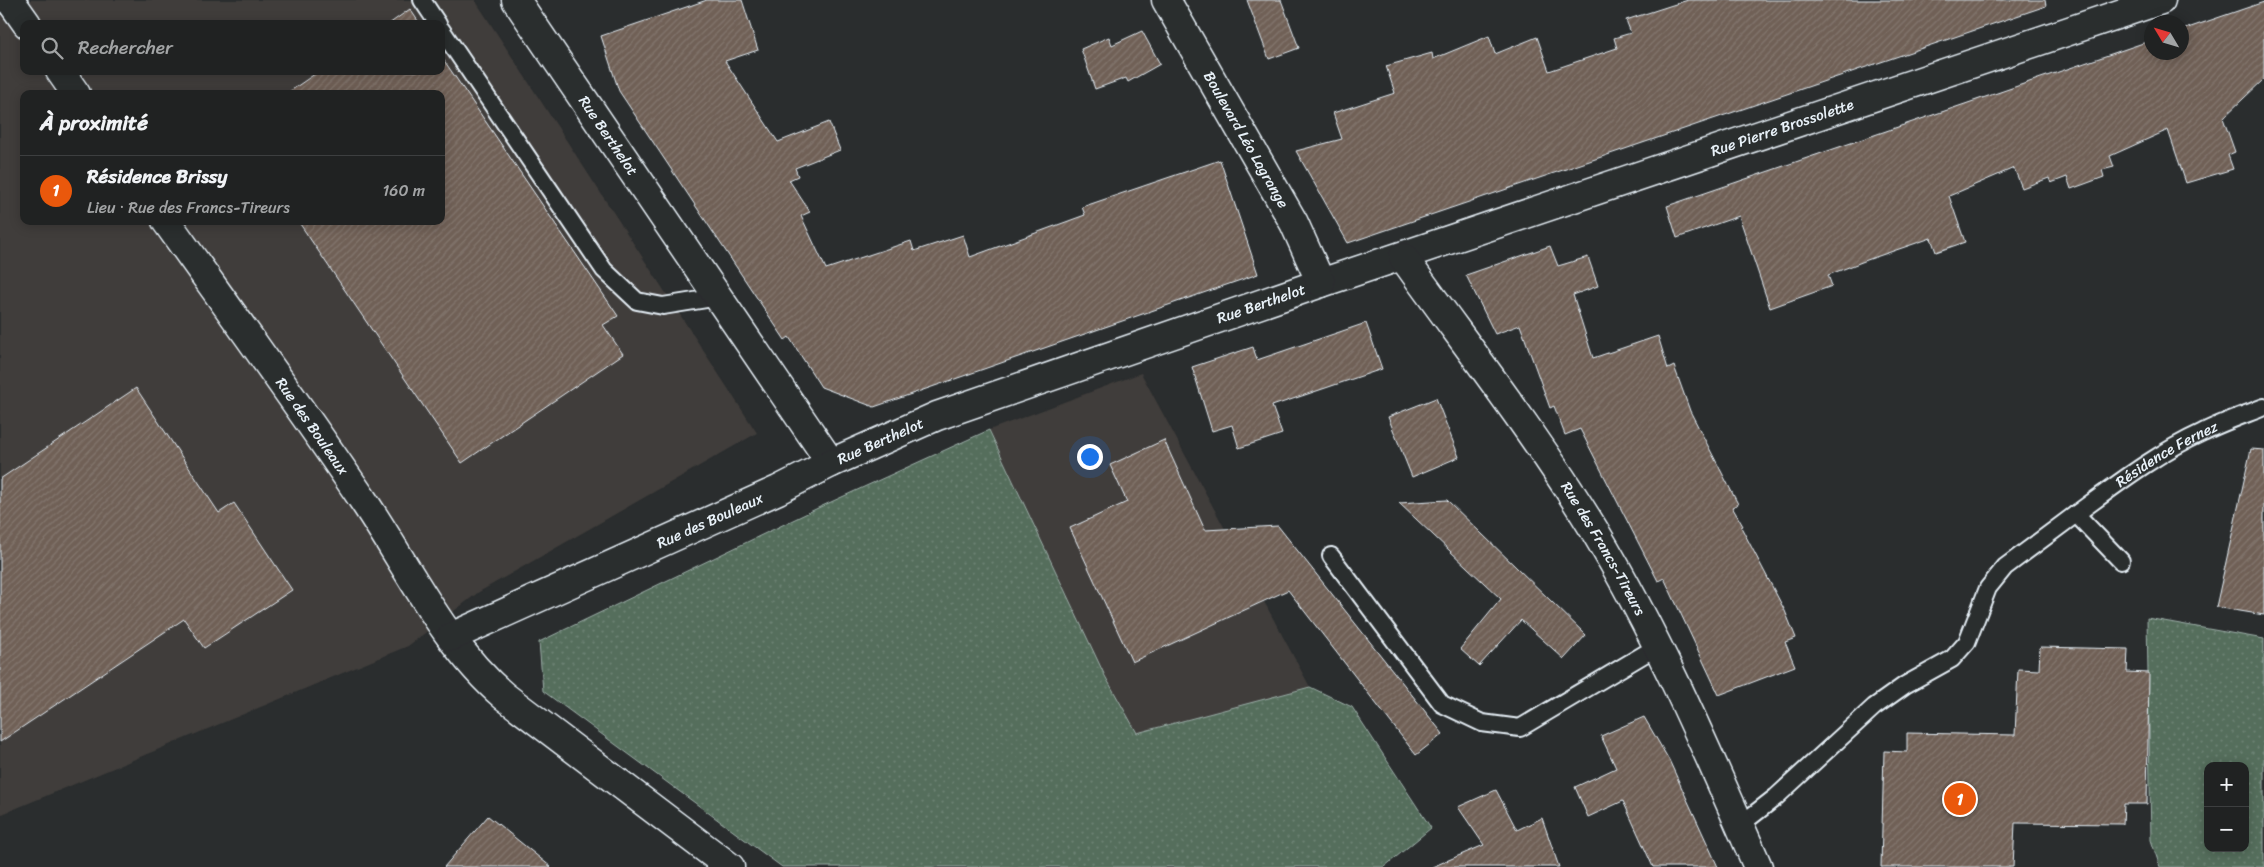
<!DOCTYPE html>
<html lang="fr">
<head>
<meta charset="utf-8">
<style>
  body { margin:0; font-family:Sriracha,sans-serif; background:#282a2a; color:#f1f3f6 }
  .controls { position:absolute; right:15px; bottom:15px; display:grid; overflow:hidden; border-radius:10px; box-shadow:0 2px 12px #0003 }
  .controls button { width:45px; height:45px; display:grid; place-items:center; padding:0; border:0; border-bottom:1px solid #3d3f40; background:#202222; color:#f1f3f6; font:25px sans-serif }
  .compass { position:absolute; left:2144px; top:15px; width:45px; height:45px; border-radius:50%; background:#202222; box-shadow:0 2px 12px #0003; rotate:308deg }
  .you { position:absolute; left:1089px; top:456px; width:18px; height:18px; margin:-12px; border:4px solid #fff; border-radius:50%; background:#1a73e8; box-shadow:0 0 0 8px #1a73e833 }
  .badge { display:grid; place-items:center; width:32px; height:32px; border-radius:50%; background:#ea580c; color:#fff; font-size:16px; font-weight:700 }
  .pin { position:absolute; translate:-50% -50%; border:2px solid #fff; box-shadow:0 1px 5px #0006 }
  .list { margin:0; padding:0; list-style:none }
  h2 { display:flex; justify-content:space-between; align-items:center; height:65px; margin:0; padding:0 20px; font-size:21px }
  h2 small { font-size:16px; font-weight:400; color:#a2a4a5 }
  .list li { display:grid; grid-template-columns:32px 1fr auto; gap:15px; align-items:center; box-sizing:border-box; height:70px; padding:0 20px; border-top:1px solid #3d3f40 }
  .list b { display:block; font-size:19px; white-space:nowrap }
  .list p { margin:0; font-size:16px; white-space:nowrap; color:#a2a4a5 }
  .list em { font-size:16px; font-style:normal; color:#a2a4a5 }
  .icon { flex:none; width:28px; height:28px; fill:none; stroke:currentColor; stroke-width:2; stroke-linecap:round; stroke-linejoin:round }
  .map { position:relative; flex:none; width:2264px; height:867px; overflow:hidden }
  .search { position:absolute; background:#202222; box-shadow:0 2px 12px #0003; left:20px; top:20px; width:425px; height:55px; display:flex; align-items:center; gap:12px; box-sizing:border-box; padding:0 18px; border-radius:10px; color:#a2a4a5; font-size:19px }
  .panel { position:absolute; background:#202222; box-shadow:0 2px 12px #0003; left:20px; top:90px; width:425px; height:135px; border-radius:10px }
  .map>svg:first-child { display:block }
  .built { fill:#3f3c3a; fill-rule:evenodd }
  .green { fill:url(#green-dots); stroke:#9eb0aa; fill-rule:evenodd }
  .building { fill:url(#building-hatch); stroke:#e8f1f8 }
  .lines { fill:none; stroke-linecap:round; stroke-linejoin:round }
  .lane-casing { stroke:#e8f1f8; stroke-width:20 }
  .street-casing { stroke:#e8f1f8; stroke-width:31 }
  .lane { stroke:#2a2d2e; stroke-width:16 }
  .street { stroke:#2a2d2e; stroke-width:28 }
  .labels { text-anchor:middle; stroke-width:5; stroke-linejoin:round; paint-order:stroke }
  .street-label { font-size:15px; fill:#e8f1f8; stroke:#2a2d2e }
</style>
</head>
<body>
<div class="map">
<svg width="2264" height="867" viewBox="0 0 2264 867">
  <defs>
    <pattern id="green-dots" width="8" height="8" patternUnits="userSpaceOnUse" patternTransform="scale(1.25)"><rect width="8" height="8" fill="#556e5c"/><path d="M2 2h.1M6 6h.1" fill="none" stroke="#6d8374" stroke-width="1.8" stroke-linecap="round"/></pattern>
    <pattern id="building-hatch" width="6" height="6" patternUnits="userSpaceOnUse" patternTransform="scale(1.25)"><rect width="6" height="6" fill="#6f6056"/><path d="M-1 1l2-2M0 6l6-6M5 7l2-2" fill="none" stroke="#84776f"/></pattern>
  </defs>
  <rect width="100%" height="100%" fill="#2a2d2e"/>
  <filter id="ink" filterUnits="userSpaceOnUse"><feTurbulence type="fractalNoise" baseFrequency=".02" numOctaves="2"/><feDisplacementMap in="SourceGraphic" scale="10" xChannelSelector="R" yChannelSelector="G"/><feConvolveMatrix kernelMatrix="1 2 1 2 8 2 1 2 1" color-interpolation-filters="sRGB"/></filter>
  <g filter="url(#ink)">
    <!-- built -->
    <g class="built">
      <path d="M 0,0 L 475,0 L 757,433 L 479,592 L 408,646 L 0,815 ZM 24,24 L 441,24 L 441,71 L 24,71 ZM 24,94 L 441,94 L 441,221 L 24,221 Z"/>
      <path d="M 1141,373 L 1310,687 L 1137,733 L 1105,676 L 989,430 Z"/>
    </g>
    <!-- green -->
    <g class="green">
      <path d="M 989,430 L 1105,676 L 1137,733 L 1310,687 L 1352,707 L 1431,828 L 1384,867 L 782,867 L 543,691 L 539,642 L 820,507 Z"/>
      <path d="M 2147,618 L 2264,639 L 2264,867 L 2160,867 L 2151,840 ZM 2208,766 L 2245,766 L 2245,848 L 2208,848 Z"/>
    </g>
    <!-- building -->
    <g class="building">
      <path d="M 707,0 L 742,0 L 758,50 L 725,61 L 778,142 L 829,122 L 840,150 L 795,168 L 798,176 L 789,180 L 810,212 L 801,216 L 826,269 L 911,241 L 914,251 L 963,235 L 970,257 L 1085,215 L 1082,207 L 1220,160 L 1258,274 L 874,407 L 821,387 L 789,337 L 785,340 L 619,91 L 601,36 Z"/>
      <path d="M 1247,0 L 1281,0 L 1299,48 L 1269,59 Z"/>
      <path d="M 1688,0 L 2045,0 L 2046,6 L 1348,243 L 1296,151 L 1342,139 L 1333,113 L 1395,93 L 1386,66 L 1432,53 L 1433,59 L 1489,36 L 1495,54 L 1537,37 L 1549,71 L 1617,48 L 1614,38 L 1631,33 L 1626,20 Z"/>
      <path d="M 2264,2 L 2264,79 L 2223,118 L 2235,152 L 2228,155 L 2233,169 L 2186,183 L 2168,130 L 2110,156 L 2114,167 L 2102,170 L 2104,177 L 2071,189 L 2067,177 L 2051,183 L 2049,178 L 2022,188 L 2014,168 L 1949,196 L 1965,242 L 1936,252 L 1931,238 L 1867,260 L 1828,275 L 1832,286 L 1770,308 L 1739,216 L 1677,238 L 1667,206 L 2152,40 L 2152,52 L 2182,52 L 2182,30 Z"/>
      <path d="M 410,9 L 420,24 L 389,24 Z"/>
      <path d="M 1142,31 L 1160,64 L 1128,82 L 1126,78 L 1095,89 L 1081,49 L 1109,37 L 1112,45 Z"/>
      <path d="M 441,56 L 618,316 L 603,325 L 623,354 L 462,463 L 298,221 L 441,221 L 441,94 L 286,94 L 319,71 L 441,71 Z"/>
      <path d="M 1550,246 L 1558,266 L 1588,257 L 1598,286 L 1573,295 L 1593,358 L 1658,336 L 1668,369 L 1674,366 L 1690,411 L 1738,504 L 1732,507 L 1743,526 L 1741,527 L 1785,611 L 1796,638 L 1785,642 L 1795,666 L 1719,695 L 1664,578 L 1658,581 L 1580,429 L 1565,435 L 1554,406 L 1550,408 L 1520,325 L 1495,334 L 1466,275 Z"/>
      <path d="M 1366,323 L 1382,369 L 1272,406 L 1282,434 L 1239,448 L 1232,425 L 1212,431 L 1192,367 L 1253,347 L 1257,360 Z"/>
      <path d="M 136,388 L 219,513 L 234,503 L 292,590 L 204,648 L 184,619 L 0,742 L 0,479 Z"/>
      <path d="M 1436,398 L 1459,457 L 1412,477 L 1388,417 Z"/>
      <path d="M 1164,440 L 1205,530 L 1278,526 L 1443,734 L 1416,755 L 1288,590 L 1132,662 L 1070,528 L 1127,502 L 1110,465 Z"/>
      <path d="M 2251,449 L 2264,450 L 2264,615 L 2216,607 Z"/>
      <path d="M 1447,500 L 1586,635 L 1564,659 L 1521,620 L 1479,666 L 1460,649 L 1501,599 L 1399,503 Z"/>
      <path d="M 2040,647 L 2128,649 L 2127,672 L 2149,673 L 2147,804 L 2124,804 L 2123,824 L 2015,823 L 2013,867 L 1881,867 L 1884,751 L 1907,752 L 1907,733 L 2015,735 L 2018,669 L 2039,670 Z"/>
      <path d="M 1644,717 L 1669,760 L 1718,867 L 1653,867 L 1623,801 L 1588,817 L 1575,787 L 1616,768 L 1601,736 Z"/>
      <path d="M 1496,790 L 1517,830 L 1542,818 L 1559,867 L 1432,867 L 1484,845 L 1458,807 Z"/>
      <path d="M 488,816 L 551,867 L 444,867 Z"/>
    </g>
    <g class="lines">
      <!-- lane casing -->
      <g class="lane-casing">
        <g id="lane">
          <path d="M 422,0 L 438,24"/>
          <path d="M 441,29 L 604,270 L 637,301 L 663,306 L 719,297"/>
          <path id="s1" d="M 2076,514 C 2117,484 2157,453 2203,432 C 2223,422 2244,415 2264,407"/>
          <path d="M 1331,556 L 1442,704 L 1482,723 L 1520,728 L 1658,646"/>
          <path d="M 1740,825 L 1776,797 L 1874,707 L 1905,685 L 1952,659 L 1967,642 L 1988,588 L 2005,567 L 2076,514 L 2121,561"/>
        </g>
      </g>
      <!-- street casing -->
      <g class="street-casing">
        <g id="street">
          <path d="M 10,0 L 27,24"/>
          <path id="s2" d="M 516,0 L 831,463 L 937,416 L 1321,283 L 2161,0"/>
          <path id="s3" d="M 1166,0 L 1294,223 L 1321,283"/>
          <path d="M 60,71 L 76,94"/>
          <path id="s4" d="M 166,221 C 233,315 301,408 365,503 C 408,567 445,646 504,696 L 730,867"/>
          <path id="s5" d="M 1403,257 C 1468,348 1538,437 1596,533 C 1660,640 1708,753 1758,867"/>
          <path id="s6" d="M 451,637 L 778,490 L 831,463"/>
        </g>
      </g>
      <!-- lane -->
      <use href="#lane" class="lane"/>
      <!-- street -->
      <use href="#street" class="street"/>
    </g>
  </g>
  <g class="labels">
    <!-- street labels -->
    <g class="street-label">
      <text dy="5" stroke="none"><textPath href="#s2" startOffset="1569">Rue Pierre Brossolette</textPath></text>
      <text dy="5" stroke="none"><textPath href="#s2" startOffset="164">Rue Berthelot</textPath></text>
      <text dy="5" stroke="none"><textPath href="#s3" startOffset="161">Boulevard Léo Lagrange</textPath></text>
      <text dy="5" stroke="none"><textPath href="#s2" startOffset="1019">Rue Berthelot</textPath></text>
      <text dy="5" stroke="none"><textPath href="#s4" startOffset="252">Rue des Bouleaux</textPath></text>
      <text dy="5" stroke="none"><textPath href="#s2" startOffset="614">Rue Berthelot</textPath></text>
      <text dy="5" stroke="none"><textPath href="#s1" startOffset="109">Résidence Fernez</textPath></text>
      <text dy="5" stroke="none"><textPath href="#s6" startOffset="284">Rue des Bouleaux</textPath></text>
      <text dy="5" stroke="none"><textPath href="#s5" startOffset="354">Rue des Francs-Tireurs</textPath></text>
    </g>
  </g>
</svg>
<div class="controls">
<button>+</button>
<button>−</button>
</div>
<svg class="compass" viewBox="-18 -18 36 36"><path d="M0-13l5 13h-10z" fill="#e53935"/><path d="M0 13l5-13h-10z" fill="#a2a4a5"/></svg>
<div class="you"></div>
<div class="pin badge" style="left:1960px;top:799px">1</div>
<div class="search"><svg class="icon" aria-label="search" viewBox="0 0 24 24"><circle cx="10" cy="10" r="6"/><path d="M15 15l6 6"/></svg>Rechercher</div>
<section class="panel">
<h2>À proximité<small></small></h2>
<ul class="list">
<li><span class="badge">1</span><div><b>Résidence Brissy</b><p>Lieu · Rue des Francs-Tireurs</p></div><em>160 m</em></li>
</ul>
</section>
</div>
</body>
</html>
